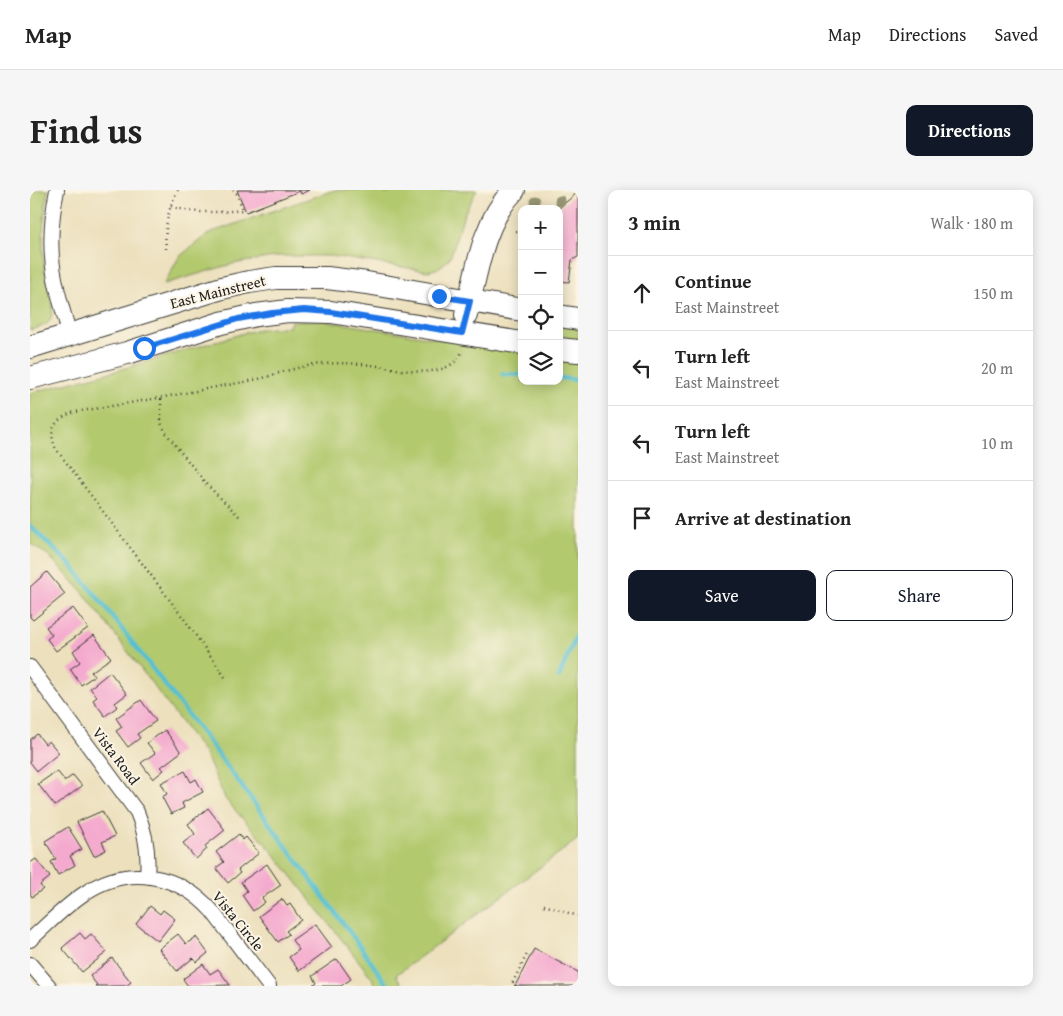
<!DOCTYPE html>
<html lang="en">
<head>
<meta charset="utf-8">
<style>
  body { margin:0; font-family:"Gentium Book Plus",serif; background:#f6f6f6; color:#222 }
  .controls { position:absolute; right:15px; top:15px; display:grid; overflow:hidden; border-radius:10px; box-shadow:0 2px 12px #0003 }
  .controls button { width:45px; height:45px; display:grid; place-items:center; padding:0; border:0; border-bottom:1px solid #e0e0e0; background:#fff; color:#222; font:25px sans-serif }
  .stop { position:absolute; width:15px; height:15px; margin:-11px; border:4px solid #1a73e8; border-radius:50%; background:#fff }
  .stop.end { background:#1a73e8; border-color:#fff; box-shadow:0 1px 5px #0008 }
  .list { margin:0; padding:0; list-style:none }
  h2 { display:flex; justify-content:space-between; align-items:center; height:65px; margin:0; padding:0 20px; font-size:21px }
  h2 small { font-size:16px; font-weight:400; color:#767676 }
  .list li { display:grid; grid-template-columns:32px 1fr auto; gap:15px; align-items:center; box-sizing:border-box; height:75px; padding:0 20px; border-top:1px solid #e0e0e0 }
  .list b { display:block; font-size:19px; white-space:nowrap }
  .list p { margin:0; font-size:16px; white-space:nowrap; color:#767676 }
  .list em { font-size:16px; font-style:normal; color:#767676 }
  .actions { display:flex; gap:10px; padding:15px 20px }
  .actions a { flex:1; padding:11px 0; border:1px solid #111827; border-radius:10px; text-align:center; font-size:18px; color:#111827 }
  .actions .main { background:#111827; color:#fff }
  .icon { flex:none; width:28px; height:28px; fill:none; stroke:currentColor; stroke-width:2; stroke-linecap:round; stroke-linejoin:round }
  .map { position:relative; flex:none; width:548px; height:796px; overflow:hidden; border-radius:10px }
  header { display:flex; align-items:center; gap:30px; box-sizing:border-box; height:70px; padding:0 25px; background:#fff; border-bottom:1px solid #e0e0e0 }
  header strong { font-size:24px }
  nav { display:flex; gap:28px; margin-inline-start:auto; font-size:18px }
  .intro { display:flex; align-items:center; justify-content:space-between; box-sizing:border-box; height:120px; padding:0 30px }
  h1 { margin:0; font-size:35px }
  .button { padding:12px 22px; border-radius:10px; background:#111827; color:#fff; font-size:18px; font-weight:700 }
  main { display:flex; gap:30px; padding:0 30px }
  aside { flex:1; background:#fff; border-radius:10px; box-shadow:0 2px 12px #0003 }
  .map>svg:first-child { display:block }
  .green { fill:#b2c96e; stroke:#677245 }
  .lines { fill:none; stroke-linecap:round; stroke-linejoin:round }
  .stream { stroke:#54c0cf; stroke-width:4.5 }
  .building { fill:#f4a9ce }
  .street-casing { stroke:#3b3934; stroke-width:16 }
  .primary-casing { stroke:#3b3934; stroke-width:24 }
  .path { stroke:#3b3934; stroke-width:2.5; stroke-dasharray:1 4; stroke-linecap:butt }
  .street { stroke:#fff; stroke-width:14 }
  .primary { stroke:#fff; stroke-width:22 }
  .tree { fill:#969674 }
  .route { stroke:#1a73e8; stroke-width:6 }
  .labels { text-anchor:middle; stroke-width:4; stroke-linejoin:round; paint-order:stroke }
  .street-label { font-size:15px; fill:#1c1c1c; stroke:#fcf5e5 }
</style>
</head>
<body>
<header>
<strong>Map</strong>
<nav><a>Map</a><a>Directions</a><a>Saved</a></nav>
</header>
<div class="intro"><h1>Find us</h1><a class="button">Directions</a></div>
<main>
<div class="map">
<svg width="548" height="796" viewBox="0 0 548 796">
  <rect width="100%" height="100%" fill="#fcf5e5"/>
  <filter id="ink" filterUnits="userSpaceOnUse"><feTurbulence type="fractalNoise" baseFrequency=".02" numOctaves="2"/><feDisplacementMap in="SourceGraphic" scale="10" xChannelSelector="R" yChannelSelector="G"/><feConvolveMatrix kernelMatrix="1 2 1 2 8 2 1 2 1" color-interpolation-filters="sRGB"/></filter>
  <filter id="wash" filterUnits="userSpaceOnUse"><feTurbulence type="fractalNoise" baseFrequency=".0096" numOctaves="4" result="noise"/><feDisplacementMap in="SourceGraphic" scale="20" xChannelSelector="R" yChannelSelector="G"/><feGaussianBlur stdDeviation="1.12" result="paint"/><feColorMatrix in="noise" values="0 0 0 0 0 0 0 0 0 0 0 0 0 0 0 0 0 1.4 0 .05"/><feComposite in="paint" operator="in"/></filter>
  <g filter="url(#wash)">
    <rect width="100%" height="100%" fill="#ece0bd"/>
    <!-- green -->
    <g class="green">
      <path d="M 0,0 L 18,0 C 13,29 10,63 17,92 C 20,104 26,118 20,130 C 16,137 7,138 0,140 Z"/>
      <path d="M 304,0 L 353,0 L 356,4 L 365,0 L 447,0 L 434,24 L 421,65 L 418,70 L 411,76 L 406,79 L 398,81 L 301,66 L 250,66 L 202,74 L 134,94 L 149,67 L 179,43 Z"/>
      <path d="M 289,130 L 492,162 L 492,191 L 529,191 L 529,168 L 548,171 L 548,649 L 366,785 L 373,796 L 345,796 L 342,788 L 242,661 L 196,610 L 175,564 L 52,401 L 18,365 L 0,354 L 0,203 L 89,180 L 214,143 L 230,139 L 259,137 L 261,131 Z"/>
      <path d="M 529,134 L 548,138 L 548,153 L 529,150 Z"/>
    </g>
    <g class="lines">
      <!-- stream -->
      <g class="stream">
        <path d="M 472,184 L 492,185"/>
        <path d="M 529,188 L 548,190"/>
        <path d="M 0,336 L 41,375 L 72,413 L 182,556 L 327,752 L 358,796"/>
        <path d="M 529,487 L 548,441"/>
      </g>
    </g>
    <g id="blocks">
      <!-- building -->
      <g class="building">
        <path d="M 207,0 L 280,0 L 271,4 L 270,1 L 216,22 Z"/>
        <path d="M 548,2 L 548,67 L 542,70 L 539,92 L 529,91 L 529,18 Z"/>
        <path d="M 17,382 L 35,404 L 3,430 L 0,427 L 0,397 Z"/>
        <path d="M 43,418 L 58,438 L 26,461 L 17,449 L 22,445 L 16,437 Z"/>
        <path d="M 64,445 L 81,468 L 61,482 L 64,486 L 51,495 L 40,479 L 50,472 L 43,461 Z"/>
        <path d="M 80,482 L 97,504 L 85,513 L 87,517 L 75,526 L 63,510 L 67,507 L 60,498 Z"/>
        <path d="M 111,510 L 126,531 L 107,544 L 110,548 L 98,557 L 86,541 L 92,537 L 86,528 Z"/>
        <path d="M 135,540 L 151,562 L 131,577 L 134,580 L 123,589 L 111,573 L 125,563 L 117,553 Z"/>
        <path d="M 7,544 L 15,554 L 19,551 L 29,563 L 7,581 L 0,572 L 0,550 Z"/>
        <path d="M 27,581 L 35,591 L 43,585 L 52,596 L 25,616 L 8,594 Z"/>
        <path d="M 155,581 L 161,592 L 166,589 L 173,602 L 152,613 L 154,618 L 141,624 L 132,607 L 137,604 L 131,593 Z"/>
        <path d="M 178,618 L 195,640 L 175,656 L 177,659 L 166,669 L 153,653 L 165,644 L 158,634 Z"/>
        <path d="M 72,621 L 85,646 L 72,652 L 76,660 L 64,666 L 47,632 Z"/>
        <path d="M 38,637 L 52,659 L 40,666 L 45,675 L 28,685 L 21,672 L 26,669 L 15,651 Z"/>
        <path d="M 209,644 L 213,650 L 216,647 L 229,663 L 208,680 L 210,683 L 198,693 L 186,678 L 194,672 L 186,662 Z"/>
        <path d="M 6,669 L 20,687 L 10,695 L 13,699 L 2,707 L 0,704 L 0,673 Z"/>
        <path d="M 237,674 L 251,695 L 232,708 L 235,712 L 223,721 L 212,705 L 217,701 L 211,692 Z"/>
        <path d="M 252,709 L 257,716 L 260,714 L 271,730 L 256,741 L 259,744 L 248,752 L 229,726 Z"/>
        <path d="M 120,716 L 130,724 L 133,720 L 145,729 L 128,751 L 106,734 Z"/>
        <path d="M 285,734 L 302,757 L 269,781 L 259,767 L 269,760 L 262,750 Z"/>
        <path d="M 50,743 L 55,749 L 61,744 L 77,762 L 52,782 L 32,758 Z"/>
        <path d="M 148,744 L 156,754 L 166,747 L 178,763 L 167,772 L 163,768 L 147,781 L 129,759 Z"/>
        <path d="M 504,759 L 548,782 L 548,796 L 485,796 Z"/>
        <path d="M 82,768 L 101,792 L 96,796 L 65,796 L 67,795 L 60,786 Z"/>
        <path d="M 307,769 L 321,789 L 311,796 L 282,796 L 286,793 L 282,786 Z"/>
        <path d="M 173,774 L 180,784 L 188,779 L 200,795 L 158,796 L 153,789 Z"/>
      </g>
    </g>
  </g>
  <g filter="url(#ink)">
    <use href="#blocks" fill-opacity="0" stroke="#3b3934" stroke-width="1"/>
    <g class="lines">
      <!-- street casing -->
      <g class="street-casing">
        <g id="street">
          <path d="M 27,0 C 15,58 23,90 40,145"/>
          <path d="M 0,477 L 107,622 C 116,643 119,663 117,685"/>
          <path d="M 0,750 C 18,734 35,716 55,703 C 98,674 149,684 182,721 L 239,796"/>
          <path d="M 0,774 L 19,796"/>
        </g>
      </g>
      <!-- primary casing -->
      <g class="primary-casing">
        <g id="primary">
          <path d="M 436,125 C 447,82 452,33 484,0"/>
          <path d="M 529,126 L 548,129"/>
          <path d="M 0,157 L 192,98 L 219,92 L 246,88 L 297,88 L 337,93 L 492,120"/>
          <path d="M 529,159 L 548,161"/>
          <path d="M 0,188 L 97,163 L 191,133 L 226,125 L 258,121 L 301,122 L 492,153"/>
        </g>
      </g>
      <!-- path -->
      <g class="path">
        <path d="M 141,16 C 165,25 188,22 213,20 L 207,4 L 203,0"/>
        <path d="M 486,41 L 492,41"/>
        <path d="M 136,59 C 134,39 138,17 148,0"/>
        <path d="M 131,209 L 131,233 L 136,243 L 176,294 L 211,328"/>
        <path d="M 195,487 L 157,433 L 26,259 C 17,239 26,228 45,222 C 94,214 143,206 191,196 C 205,194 219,191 233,188 C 249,183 267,177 284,175 C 314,171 342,174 371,180 C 392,183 422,184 432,162"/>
        <path d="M 514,715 L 548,726"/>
        <path d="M 485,796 L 482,794 L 497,764"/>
      </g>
      <!-- street -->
      <use href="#street" class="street"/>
      <!-- primary -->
      <use href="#primary" class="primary"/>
    </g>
    <!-- trees -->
    <g class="tree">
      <circle cx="505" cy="11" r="5.5"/>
      <circle cx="530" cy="11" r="5.5"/>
    </g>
  </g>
  <g class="lines" filter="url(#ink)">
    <!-- route -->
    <path class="route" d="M 114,158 L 208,129 L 242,123 L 274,120 L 301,122 L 432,143 L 440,111 L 409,106"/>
  </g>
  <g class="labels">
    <!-- street labels -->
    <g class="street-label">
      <text transform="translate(188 102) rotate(-14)" y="5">East Mainstreet</text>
      <text transform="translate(86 566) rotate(53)" y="5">Vista Road</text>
      <text transform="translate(208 731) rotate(51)" y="5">Vista Circle</text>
    </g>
  </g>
</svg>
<div class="controls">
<button>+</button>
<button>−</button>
<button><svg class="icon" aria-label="locate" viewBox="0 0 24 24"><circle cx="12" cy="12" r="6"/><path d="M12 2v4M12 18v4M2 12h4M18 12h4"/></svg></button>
<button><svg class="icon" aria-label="layers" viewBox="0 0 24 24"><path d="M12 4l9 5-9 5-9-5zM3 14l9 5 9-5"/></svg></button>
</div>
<div class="stop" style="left:114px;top:158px"></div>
<div class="stop end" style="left:409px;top:106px"></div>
</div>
<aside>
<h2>3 min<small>Walk · 180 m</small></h2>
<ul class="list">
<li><svg class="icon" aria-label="ahead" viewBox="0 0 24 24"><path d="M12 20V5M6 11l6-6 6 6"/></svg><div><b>Continue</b><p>East Mainstreet</p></div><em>150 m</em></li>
<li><svg class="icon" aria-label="left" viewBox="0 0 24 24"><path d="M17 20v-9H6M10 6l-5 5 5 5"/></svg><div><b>Turn left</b><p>East Mainstreet</p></div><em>20 m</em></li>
<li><svg class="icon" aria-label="left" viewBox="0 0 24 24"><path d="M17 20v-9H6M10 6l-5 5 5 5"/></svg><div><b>Turn left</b><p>East Mainstreet</p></div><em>10 m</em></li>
<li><svg class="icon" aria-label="arrive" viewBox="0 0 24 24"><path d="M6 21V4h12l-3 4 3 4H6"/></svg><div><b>Arrive at destination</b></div></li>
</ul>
<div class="actions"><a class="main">Save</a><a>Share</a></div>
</aside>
</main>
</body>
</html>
